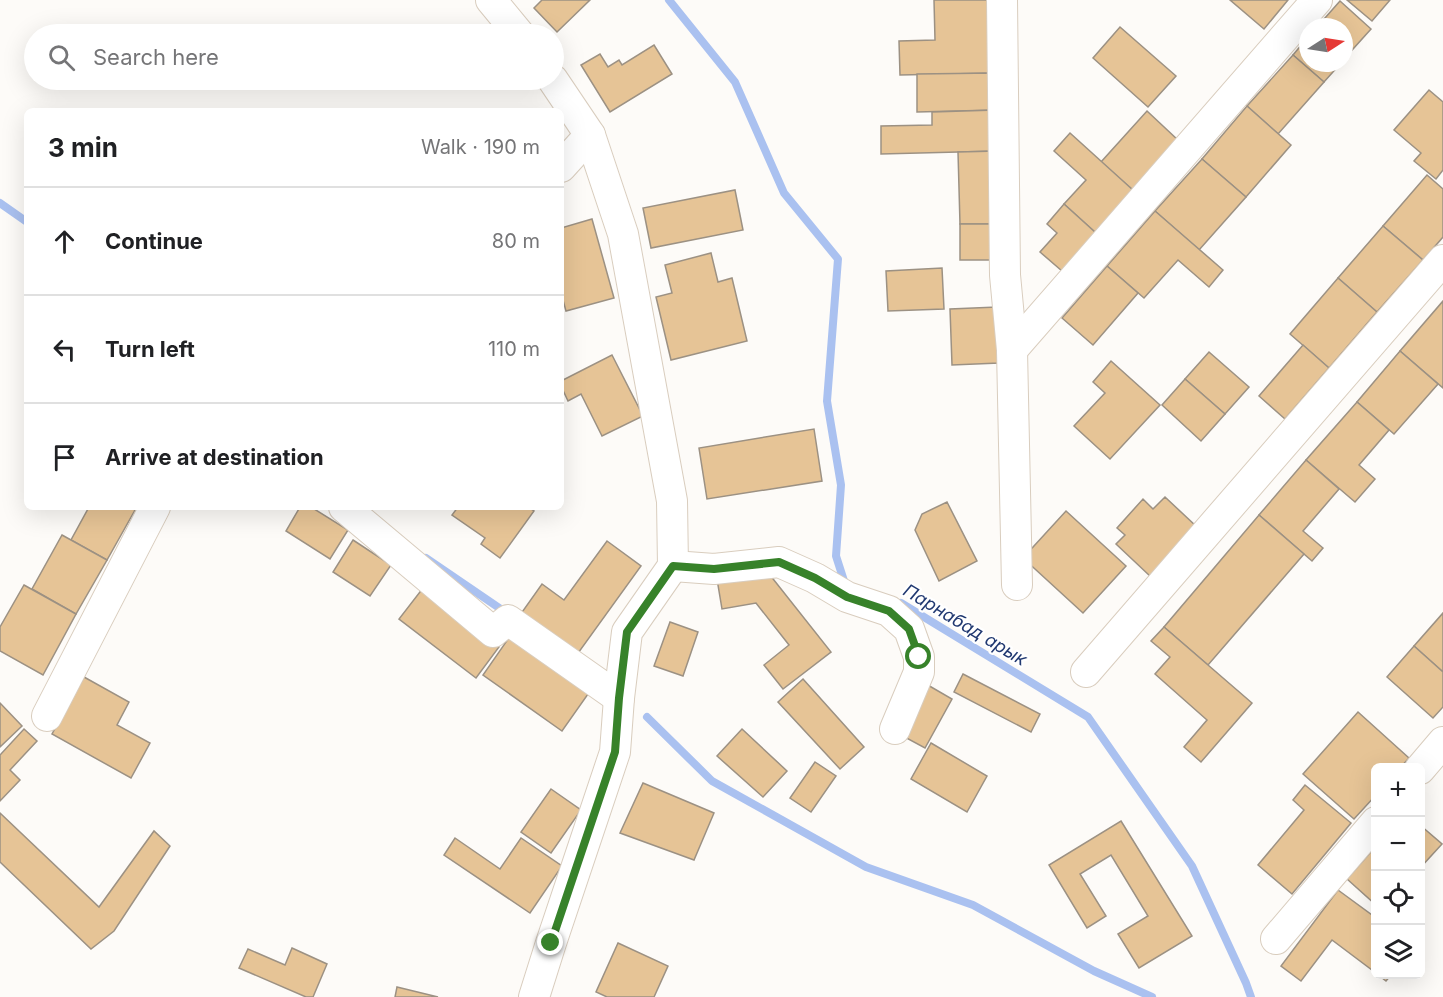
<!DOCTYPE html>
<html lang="en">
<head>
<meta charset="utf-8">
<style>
  body { margin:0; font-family:Inter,sans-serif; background:#f6f6f6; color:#202124 }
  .controls { position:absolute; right:18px; bottom:18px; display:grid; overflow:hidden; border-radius:9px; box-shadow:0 6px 24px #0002 }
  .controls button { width:54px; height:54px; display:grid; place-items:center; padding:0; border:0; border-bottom:2px solid #e0e0e0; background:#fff; color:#202124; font:30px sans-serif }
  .compass { position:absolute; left:1299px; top:18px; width:54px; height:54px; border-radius:50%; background:#fff; box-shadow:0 6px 24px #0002; rotate:78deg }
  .stop { position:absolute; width:18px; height:18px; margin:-14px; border:4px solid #37822a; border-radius:50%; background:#fff }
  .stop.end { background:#37822a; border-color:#fff; box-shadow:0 2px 6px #0008 }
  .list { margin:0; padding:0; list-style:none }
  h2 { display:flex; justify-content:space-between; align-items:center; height:78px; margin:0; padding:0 24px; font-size:26px }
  h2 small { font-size:20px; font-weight:400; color:#757577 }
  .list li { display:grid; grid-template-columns:39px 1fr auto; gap:18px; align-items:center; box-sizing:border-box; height:108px; padding:0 24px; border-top:2px solid #e0e0e0 }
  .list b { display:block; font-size:22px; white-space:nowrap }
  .list em { font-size:20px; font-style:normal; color:#757577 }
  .icon { flex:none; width:33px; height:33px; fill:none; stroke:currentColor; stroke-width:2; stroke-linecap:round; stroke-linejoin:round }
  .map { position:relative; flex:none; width:1443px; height:997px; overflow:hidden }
  .search { position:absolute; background:#fff; box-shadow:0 6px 24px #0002; left:24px; top:24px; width:540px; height:66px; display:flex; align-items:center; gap:15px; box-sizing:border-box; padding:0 21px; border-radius:33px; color:#757577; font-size:22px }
  .panel { position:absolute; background:#fff; box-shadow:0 6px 24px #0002; left:24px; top:108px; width:540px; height:402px; border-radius:9px }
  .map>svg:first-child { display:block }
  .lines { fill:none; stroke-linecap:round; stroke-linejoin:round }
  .stream { stroke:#aac1f0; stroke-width:8 }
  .building { fill:#e6c496; stroke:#9c9183; stroke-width:1.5 }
  .minor-casing { stroke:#d9cdbe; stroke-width:32 }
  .minor { stroke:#fff; stroke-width:30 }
  .route { stroke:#37822a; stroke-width:8 }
  .labels { text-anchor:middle; stroke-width:4.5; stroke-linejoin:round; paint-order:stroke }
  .water-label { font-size:18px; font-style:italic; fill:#213971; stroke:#fff }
</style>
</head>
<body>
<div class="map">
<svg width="1443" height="997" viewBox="0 0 1443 997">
  <rect width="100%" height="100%" fill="#fdfbf8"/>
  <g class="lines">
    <!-- stream -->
    <g class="stream">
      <path d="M 669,0 L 735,82 L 784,193 L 838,259 L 827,401 L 841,485 L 836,556 L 845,584 L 847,585"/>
      <path d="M 0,203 L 27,222"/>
      <path d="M 426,558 L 508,614"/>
      <path d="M 901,603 L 1088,717 L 1192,866 L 1246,983 L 1251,997"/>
      <path d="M 647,717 L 712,781 L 866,867 L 973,905 L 1094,971 L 1152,997"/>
    </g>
  </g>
  <!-- building -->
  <g class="building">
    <path d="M 542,0 L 590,0 L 557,32 L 534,8 Z"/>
    <path d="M 934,0 L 994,0 L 995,73 L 900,75 L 899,41 L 935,40 Z"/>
    <path d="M 1230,0 L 1288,0 L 1264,29 Z"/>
    <path d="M 1347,0 L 1390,0 L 1372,21 Z"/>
    <path d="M 1340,1 L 1371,29 L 1344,59 L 1344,27 L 1317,27 Z"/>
    <path d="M 1120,27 L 1176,76 L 1148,107 L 1093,58 Z"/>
    <path d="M 1308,37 L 1308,63 L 1341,63 L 1324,82 L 1293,55 Z"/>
    <path d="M 654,45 L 672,74 L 610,112 L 581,65 L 600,54 L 608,67 L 619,60 L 622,65 Z"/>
    <path d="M 1293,55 L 1324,82 L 1278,134 L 1247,106 Z"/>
    <path d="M 995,73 L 996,110 L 917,112 L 917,74 Z"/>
    <path d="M 1429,90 L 1443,102 L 1443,170 L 1436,179 L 1414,161 L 1421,153 L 1394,130 Z"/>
    <path d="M 1247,106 L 1291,145 L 1246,197 L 1202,159 Z"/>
    <path d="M 996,110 L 997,151 L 881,154 L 881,126 L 932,125 L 932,112 Z"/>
    <path d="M 1147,111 L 1179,141 L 1134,191 L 1101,162 Z"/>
    <path d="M 1070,133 L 1134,191 L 1096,233 L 1064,204 L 1086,180 L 1054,151 Z"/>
    <path d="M 997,151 L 998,224 L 960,224 L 958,152 Z"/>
    <path d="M 1202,159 L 1246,197 L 1199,250 L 1155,211 Z"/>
    <path d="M 1427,175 L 1443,189 L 1443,237 L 1423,260 L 1383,226 Z"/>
    <path d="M 735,190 L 743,230 L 651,248 L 643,208 Z"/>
    <path d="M 1064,204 L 1096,233 L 1062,271 L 1040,252 L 1057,233 L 1047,224 Z"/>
    <path d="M 1155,211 L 1223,270 L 1209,287 L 1178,260 L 1144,298 L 1107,266 Z"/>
    <path d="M 592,219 L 614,298 L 566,311 L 561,293 L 561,228 Z"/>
    <path d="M 960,224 L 998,224 L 999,260 L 960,260 Z"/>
    <path d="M 1383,226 L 1423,260 L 1377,312 L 1338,278 Z"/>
    <path d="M 711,253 L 718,282 L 732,278 L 747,341 L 671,360 L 656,297 L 672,293 L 665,265 Z"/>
    <path d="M 1107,266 L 1138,293 L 1093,345 L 1062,318 Z"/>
    <path d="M 942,268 L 944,309 L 888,311 L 886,271 Z"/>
    <path d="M 1338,278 L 1377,312 L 1329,368 L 1290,334 Z"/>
    <path d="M 1443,301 L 1443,388 L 1400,351 Z"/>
    <path d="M 997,307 L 999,363 L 952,365 L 950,309 Z"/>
    <path d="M 1303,345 L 1329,368 L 1285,419 L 1259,396 Z"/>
    <path d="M 1400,351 L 1438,384 L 1394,434 L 1357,402 Z"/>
    <path d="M 1209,352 L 1249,387 L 1225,414 L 1185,379 Z"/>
    <path d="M 612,355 L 643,416 L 602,436 L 581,394 L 568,401 L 561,386 L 561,381 Z"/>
    <path d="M 1111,361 L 1160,405 L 1110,459 L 1074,426 L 1105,393 L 1093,382 Z"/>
    <path d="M 1185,379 L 1225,414 L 1201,441 L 1162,405 Z"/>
    <path d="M 1357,402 L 1389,430 L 1359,465 L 1375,479 L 1355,502 L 1306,460 Z"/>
    <path d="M 814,429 L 822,481 L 707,499 L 699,448 Z"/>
    <path d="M 1306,460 L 1339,489 L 1303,531 L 1323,548 L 1312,561 L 1259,515 Z"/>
    <path d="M 1165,497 L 1197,527 L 1151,577 L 1116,544 L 1125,535 L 1117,528 L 1143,499 L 1153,509 Z"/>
    <path d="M 947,502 L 977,561 L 939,581 L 915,530 L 922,514 Z"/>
    <path d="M 89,507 L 130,507 L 135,510 L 107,560 L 71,540 Z"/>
    <path d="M 300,507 L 311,507 L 348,530 L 330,559 L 286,531 Z"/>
    <path d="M 458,507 L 528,507 L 534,511 L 500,558 L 481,544 L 485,538 L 452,515 Z"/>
    <path d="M 1066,511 L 1126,566 L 1083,613 L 1023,558 Z"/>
    <path d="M 1259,515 L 1304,554 L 1208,665 L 1164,627 Z"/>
    <path d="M 62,535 L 107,560 L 76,614 L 32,589 Z"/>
    <path d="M 353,540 L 391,565 L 370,596 L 333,572 Z"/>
    <path d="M 607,541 L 641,566 L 576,656 L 520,615 L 542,584 L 564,600 Z"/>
    <path d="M 766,570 L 831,652 L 783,689 L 764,665 L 789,645 L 756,603 L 722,609 L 717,579 Z"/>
    <path d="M 24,585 L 76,614 L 43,675 L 0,651 L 0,627 Z"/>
    <path d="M 423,588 L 499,647 L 476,678 L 399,619 Z"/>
    <path d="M 1443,613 L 1443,672 L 1414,646 Z"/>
    <path d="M 670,622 L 698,632 L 683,676 L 654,666 Z"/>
    <path d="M 1164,627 L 1252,703 L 1201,762 L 1184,747 L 1207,720 L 1155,674 L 1170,657 L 1151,641 Z"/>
    <path d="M 513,632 L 593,687 L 562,731 L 483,675 Z"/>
    <path d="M 1414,646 L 1443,672 L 1443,707 L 1433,718 L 1387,677 Z"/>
    <path d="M 963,674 L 1040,714 L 1031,732 L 954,692 Z"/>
    <path d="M 84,677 L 129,702 L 117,725 L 150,743 L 131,778 L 52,734 Z"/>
    <path d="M 803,679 L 864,747 L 840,769 L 778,702 Z"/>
    <path d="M 926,684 L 952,699 L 925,748 L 899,734 Z"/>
    <path d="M 0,703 L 22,726 L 0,747 Z"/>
    <path d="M 1358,712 L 1409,758 L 1400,768 L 1376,768 L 1376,795 L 1354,819 L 1303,774 Z"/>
    <path d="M 24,729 L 37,741 L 10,770 L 20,780 L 0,801 L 0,755 Z"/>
    <path d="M 742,729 L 787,771 L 763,797 L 717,756 Z"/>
    <path d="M 931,743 L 987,776 L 967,812 L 911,779 Z"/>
    <path d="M 815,762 L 836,776 L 811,812 L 790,798 Z"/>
    <path d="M 643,783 L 714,813 L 694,860 L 620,833 Z"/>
    <path d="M 1305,785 L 1351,823 L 1292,894 L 1258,865 L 1304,810 L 1293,800 Z"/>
    <path d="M 551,789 L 581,810 L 551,853 L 521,832 Z"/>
    <path d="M 0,813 L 99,907 L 154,831 L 170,846 L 114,931 L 91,949 L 0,862 Z"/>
    <path d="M 1121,821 L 1192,936 L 1139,968 L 1118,934 L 1148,916 L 1111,855 L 1080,874 L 1106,916 L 1087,928 L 1049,865 Z"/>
    <path d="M 1420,825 L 1442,844 L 1420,868 Z"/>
    <path d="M 455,838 L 500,869 L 521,838 L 562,866 L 530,913 L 444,855 Z"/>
    <path d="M 1376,846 L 1376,905 L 1347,879 Z"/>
    <path d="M 1338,890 L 1376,918 L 1376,973 L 1332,940 L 1301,981 L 1281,966 Z"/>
    <path d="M 618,943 L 668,966 L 654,997 L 607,997 L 596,992 Z"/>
    <path d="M 292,948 L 327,964 L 313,997 L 306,997 L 239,968 L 248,949 L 285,965 Z"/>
    <path d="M 1377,974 L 1392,974 L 1386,981 Z"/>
    <path d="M 397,987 L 438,997 L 395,997 Z"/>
  </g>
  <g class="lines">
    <!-- minor casing -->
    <g class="minor-casing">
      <g id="minor">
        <path d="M 491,0 L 519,34"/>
        <path d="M 1002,0 L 1005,275 L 1012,350 L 1017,585"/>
        <path d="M 561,167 L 590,135"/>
        <path d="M 1012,350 L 1317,0"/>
        <path d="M 344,507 L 493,632 L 508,620 L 619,698"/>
        <path d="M 673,566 L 714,569 L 779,562 L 815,578 L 847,597 L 889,611 L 909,629 L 919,657 L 919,672 L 895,729"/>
        <path d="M 1086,672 L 1443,260"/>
        <path d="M 47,716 L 155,507"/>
        <path d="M 1420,769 L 1443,742"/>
        <path d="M 1276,939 L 1376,822"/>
        <path d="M 534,997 L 551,943 L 615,752 L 619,698 L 627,632 L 673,566 L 672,501 L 623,234 L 590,135 L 553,80"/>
      </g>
    </g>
    <!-- minor -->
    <use href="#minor" class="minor"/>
  </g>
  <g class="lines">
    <!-- route -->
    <path class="route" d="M 551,943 L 615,752 L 619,698 L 627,632 L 673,566 L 714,569 L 779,562 L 815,578 L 847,597 L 889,611 L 909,629 L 919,657"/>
  </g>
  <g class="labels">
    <!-- water labels -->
    <g class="water-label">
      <text transform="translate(965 625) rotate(31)" y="6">Парнабад арык</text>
    </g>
  </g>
</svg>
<div class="controls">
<button>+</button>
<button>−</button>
<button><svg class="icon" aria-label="locate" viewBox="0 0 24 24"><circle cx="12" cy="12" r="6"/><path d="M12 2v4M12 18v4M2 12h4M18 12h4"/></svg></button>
<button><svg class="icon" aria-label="layers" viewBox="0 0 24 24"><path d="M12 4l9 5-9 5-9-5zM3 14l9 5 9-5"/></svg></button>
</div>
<svg class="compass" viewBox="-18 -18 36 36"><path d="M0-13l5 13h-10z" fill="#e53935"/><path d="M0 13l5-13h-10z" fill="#757577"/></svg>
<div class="stop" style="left:919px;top:657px"></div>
<div class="stop end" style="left:551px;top:943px"></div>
<div class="search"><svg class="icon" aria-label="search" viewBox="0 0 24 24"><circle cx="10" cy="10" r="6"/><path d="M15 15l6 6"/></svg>Search here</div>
<section class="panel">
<h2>3 min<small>Walk · 190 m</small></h2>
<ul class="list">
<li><svg class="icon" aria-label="ahead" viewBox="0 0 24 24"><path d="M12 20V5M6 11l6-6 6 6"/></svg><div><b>Continue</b></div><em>80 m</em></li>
<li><svg class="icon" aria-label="left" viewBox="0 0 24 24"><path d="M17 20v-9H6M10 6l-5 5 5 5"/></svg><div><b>Turn left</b></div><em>110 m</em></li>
<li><svg class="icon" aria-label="arrive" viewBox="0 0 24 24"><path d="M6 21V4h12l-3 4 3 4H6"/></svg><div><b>Arrive at destination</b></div></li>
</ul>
</section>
</div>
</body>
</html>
